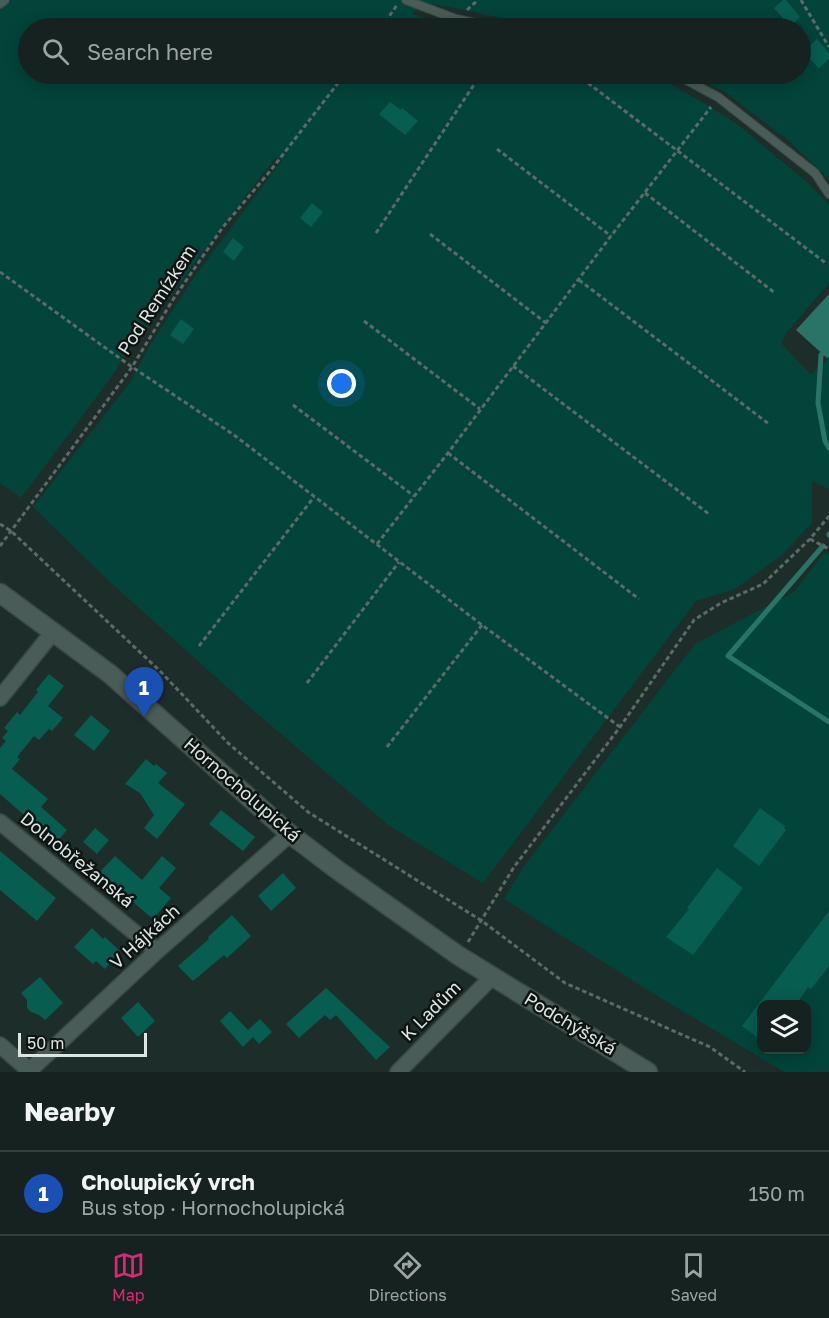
<!DOCTYPE html>
<html lang="en">
<head>
<meta charset="utf-8">
<style>
  body { margin:0; font-family:"Golos Text",sans-serif; background:#1f2a29; color:#f1f3f6 }
  .controls { position:absolute; right:18px; bottom:18px; display:grid; overflow:hidden; border-radius:12px; box-shadow:0 3px 15px #0003 }
  .controls button { width:54px; height:54px; display:grid; place-items:center; padding:0; border:0; border-bottom:2px solid #353f3e; background:#162220; color:#f1f3f6; font:30px sans-serif }
  .scale { position:absolute; left:18px; bottom:15px; width:129px; box-sizing:border-box; padding-left:6px; border:3px solid #dbe5e2; border-top:0; font-size:16px; line-height:21px; white-space:nowrap; color:#dbe5e2; -webkit-text-stroke:4px #0d1412; paint-order:stroke }
  .you { position:absolute; left:342px; top:384px; width:21px; height:21px; margin:-15px; border:4px solid #fff; border-radius:50%; background:#1a73e8; box-shadow:0 0 0 9px #1a73e833 }
  .badge { display:grid; place-items:center; width:39px; height:39px; border-radius:50%; background:#db2777; color:#fff; font-size:20px; font-weight:700 }
  .pin { position:absolute; translate:-50% -50px; filter:drop-shadow(0 2px 3px #0008) }
  .pin::after { content:''; position:absolute; top:32px; width:21px; height:18px; background:inherit; clip-path:polygon(0 0,100% 0,50% 100%) }
  .list { margin:0; padding:0; list-style:none }
  h2 { display:flex; justify-content:space-between; align-items:center; height:78px; margin:0; padding:0 24px; font-size:26px }
  h2 small { font-size:20px; font-weight:400; color:#9ea4a5 }
  .list li { display:grid; grid-template-columns:39px 1fr auto; gap:18px; align-items:center; box-sizing:border-box; height:84px; padding:0 24px; border-top:2px solid #353f3e }
  .list b { display:block; font-size:22px; white-space:nowrap }
  .list p { margin:0; font-size:20px; white-space:nowrap; color:#9ea4a5 }
  .list em { font-size:20px; font-style:normal; color:#9ea4a5 }
  .icon { flex:none; width:33px; height:33px; fill:none; stroke:currentColor; stroke-width:2; stroke-linecap:round; stroke-linejoin:round }
  .map { position:relative; flex:none; width:829px; height:1072px; overflow:hidden }
  .search { position:absolute; background:#162220; box-shadow:0 3px 15px #0003; left:18px; right:18px; top:18px; height:66px; display:flex; align-items:center; gap:15px; box-sizing:border-box; padding:0 21px; border-radius:33px; color:#9ea4a5; font-size:22px }
  .sheet { height:162px; background:#162220 }
  nav { display:flex; justify-content:space-around; align-items:center; box-sizing:border-box; height:84px; border-top:2px solid #353f3e; background:#162220; font-size:16px; color:#9ea4a5 }
  nav a { display:grid; justify-items:center; gap:3px }
  nav .on { color:#db2777 }
  .map>svg:first-child { display:block }
  .green { fill:#02443a; fill-rule:evenodd }
  .water { fill:#297466 }
  .lines { fill:none; stroke-linecap:round; stroke-linejoin:round }
  .stream { stroke:#297466; stroke-width:5 }
  .building { fill:#065d50 }
  .service-casing { stroke:#394844; stroke-width:10 }
  .minor-casing { stroke:#394844; stroke-width:18 }
  .tertiary-casing { stroke:#394844; stroke-width:21 }
  .path { stroke:#5d6b68; stroke-width:3; stroke-dasharray:4.5 3; stroke-linecap:butt }
  .service { stroke:#4a5c57; stroke-width:8 }
  .minor { stroke:#4a5c57; stroke-width:15 }
  .tertiary { stroke:#4a5c57; stroke-width:18 }
  .labels { text-anchor:middle; stroke-width:5; stroke-linejoin:round; paint-order:stroke }
  .street-label { font-size:18px; fill:#dbe5e2; stroke:#0d1412 }
</style>
</head>
<body>
<div class="map">
<svg width="829" height="1072" viewBox="0 0 829 1072">
  <rect width="100%" height="100%" fill="#1d2d2a"/>
  <!-- green -->
  <g class="green">
    <path d="M 0,0 L 829,0 L 829,179 L 788,140 L 725,92 L 689,74 L 800,74 L 800,28 L 545,28 L 479,13 L 422,2 L 413,14 L 461,28 L 28,28 L 28,74 L 653,74 L 704,103 L 737,124 L 808,183 L 829,205 L 829,283 L 787,332 L 781,343 L 811,375 L 829,358 L 829,489 L 812,481 L 812,523 L 782,555 L 735,589 L 696,601 L 483,883 L 388,825 L 247,705 L 111,583 L 33,507 L 131,381 L 148,348 L 195,276 L 282,160 L 276,157 L 199,257 L 148,328 L 124,356 L 113,375 L 21,498 L 0,483 Z"/>
    <path d="M 824,553 L 829,555 L 829,1072 L 784,1072 L 646,989 L 504,899 L 524,866 L 695,644 L 794,592 ZM 762,1004 L 806,1004 L 806,1050 L 762,1050 Z"/>
  </g>
  <!-- water -->
  <path class="water" d="M 829,294 L 829,357 L 827,358 L 796,330 Z"/>
  <g class="lines">
    <!-- stream -->
    <g class="stream">
      <path d="M 829,346 L 821,355 L 818,403 L 825,441 L 829,448"/>
      <path d="M 829,535 L 829,534"/>
      <path d="M 823,546 L 728,656 L 829,722"/>
    </g>
  </g>
  <!-- building -->
  <g class="building">
    <path d="M 783,0 L 786,0 L 800,17 L 790,26 L 774,8 Z"/>
    <path d="M 817,39 L 829,53 L 829,59 L 819,68 L 803,52 Z"/>
    <path d="M 390,102 L 401,110 L 402,108 L 418,121 L 405,135 L 379,114 Z"/>
    <path d="M 312,203 L 323,212 L 311,227 L 300,218 Z"/>
    <path d="M 233,238 L 244,247 L 234,261 L 223,252 Z"/>
    <path d="M 181,319 L 194,329 L 183,344 L 170,335 Z"/>
    <path d="M 49,674 L 64,686 L 48,706 L 63,718 L 52,731 L 49,729 L 39,740 L 34,736 L 17,757 L 20,759 L 12,769 L 48,799 L 41,807 L 67,830 L 56,843 L 0,794 L 0,748 L 6,741 L 2,738 L 8,731 L 4,728 L 17,712 L 20,715 L 38,692 L 36,690 Z"/>
    <path d="M 91,715 L 110,731 L 94,751 L 74,735 Z"/>
    <path d="M 146,759 L 154,766 L 156,764 L 167,773 L 158,783 L 185,804 L 157,839 L 144,828 L 154,815 L 140,793 L 125,784 Z"/>
    <path d="M 760,808 L 785,826 L 784,828 L 786,830 L 759,866 L 733,846 Z"/>
    <path d="M 221,810 L 255,837 L 243,851 L 209,824 Z"/>
    <path d="M 95,828 L 109,840 L 97,854 L 83,842 Z"/>
    <path d="M 0,851 L 56,898 L 37,921 L 0,890 Z"/>
    <path d="M 115,856 L 142,880 L 162,856 L 176,868 L 159,888 L 171,898 L 153,919 L 99,873 Z"/>
    <path d="M 717,868 L 743,888 L 693,955 L 666,937 L 689,909 L 687,908 Z"/>
    <path d="M 283,873 L 296,888 L 271,911 L 258,896 Z"/>
    <path d="M 829,911 L 829,966 L 811,989 L 808,987 L 796,1005 L 762,1005 L 762,1041 L 742,1026 Z"/>
    <path d="M 232,915 L 251,936 L 227,958 L 224,955 L 193,981 L 178,966 L 209,939 L 208,937 Z"/>
    <path d="M 92,928 L 103,939 L 105,937 L 120,951 L 105,969 L 96,961 L 93,964 L 74,947 Z"/>
    <path d="M 40,977 L 63,1003 L 45,1020 L 39,1015 L 31,1012 L 27,1008 L 27,1000 L 21,993 Z"/>
    <path d="M 326,988 L 390,1047 L 376,1060 L 336,1015 L 330,1020 L 325,1015 L 299,1038 L 286,1024 Z"/>
    <path d="M 138,1002 L 155,1021 L 138,1037 L 121,1018 Z"/>
    <path d="M 230,1011 L 248,1030 L 260,1019 L 272,1032 L 259,1044 L 253,1037 L 243,1047 L 220,1021 Z"/>
  </g>
  <g class="lines">
    <!-- service casing -->
    <g class="service-casing">
      <g id="service">
        <path d="M 406,0 L 456,19 L 499,28"/>
        <path d="M 0,4 L 5,0"/>
        <path d="M 675,74 L 718,97 L 815,173 L 829,194"/>
      </g>
    </g>
    <!-- minor casing -->
    <g class="minor-casing">
      <g id="minor">
        <path d="M 0,698 L 53,632"/>
        <path d="M 0,822 L 157,951"/>
        <path d="M 0,1045 L 30,1071"/>
        <path d="M 28,1072 L 157,951 L 290,834"/>
        <path d="M 398,1072 L 492,977"/>
      </g>
    </g>
    <!-- tertiary casing -->
    <g class="tertiary-casing">
      <path id="tertiary" d="M 0,593 L 110,674 L 290,834 L 336,869 L 459,956 L 648,1072"/>
    </g>
    <!-- path -->
    <g class="path">
      <path d="M 801,0 L 829,47"/>
      <path d="M 467,10 L 478,0"/>
      <path d="M 381,28 L 397,5"/>
      <path d="M 576,74 L 827,264"/>
      <path d="M 497,149 L 611,236"/>
      <path d="M 645,193 L 775,293"/>
      <path d="M 376,233 L 481,74"/>
      <path d="M 430,234 L 546,323"/>
      <path d="M 0,272 L 132,367 L 234,435 L 482,625 L 620,727"/>
      <path d="M 579,280 L 769,424"/>
      <path d="M 364,321 L 480,409"/>
      <path d="M 513,366 L 709,514"/>
      <path d="M 293,405 L 414,496"/>
      <path d="M 448,453 L 639,599"/>
      <path d="M 0,524 L 11,531 L 160,671 L 228,743 L 308,812 L 482,921 L 565,983 L 710,1047 L 745,1072"/>
      <path d="M 810,539 L 829,549"/>
      <path d="M 377,544 L 448,453 L 611,236 L 711,107"/>
      <path d="M 0,546 L 132,367 L 174,298 L 223,227 L 271,170 L 345,74"/>
      <path d="M 199,646 L 314,497"/>
      <path d="M 307,683 L 399,562"/>
      <path d="M 387,747 L 482,625"/>
      <path d="M 468,942 L 514,867 L 620,727 L 694,620 L 721,603 L 763,584 L 810,539 L 829,516"/>
    </g>
    <!-- service -->
    <use href="#service" class="service"/>
    <!-- minor -->
    <use href="#minor" class="minor"/>
    <!-- tertiary -->
    <use href="#tertiary" class="tertiary"/>
  </g>
  <g class="labels">
    <!-- street labels -->
    <g class="street-label">
      <text transform="translate(157 300) rotate(-57)" y="6">Pod Remízkem</text>
      <text transform="translate(242 790) rotate(41)" y="6">Hornocholupická</text>
      <text transform="translate(77 860) rotate(39)" y="6">Dolnobřežanská</text>
      <text transform="translate(145 937) rotate(-42)" y="6">V Hájkách</text>
      <text transform="translate(431 1011) rotate(-45)" y="6">K Ladům</text>
      <text transform="translate(570 1024) rotate(31)" y="6">Podchýšská</text>
    </g>
  </g>
</svg>
<div class="controls">
<button><svg class="icon" aria-label="layers" viewBox="0 0 24 24"><path d="M12 4l9 5-9 5-9-5zM3 14l9 5 9-5"/></svg></button>
</div>
<div class="scale">50 m</div>
<div class="you"></div>
<div class="pin badge" style="left:144px;top:717px;background:#1a4fb4">1</div>
<div class="search"><svg class="icon" aria-label="search" viewBox="0 0 24 24"><circle cx="10" cy="10" r="6"/><path d="M15 15l6 6"/></svg>Search here</div>
</div>
<section class="sheet">
<h2>Nearby<small></small></h2>
<ul class="list">
<li><span class="badge" style="background:#1a4fb4">1</span><div><b>Cholupický vrch</b><p>Bus stop · Hornocholupická</p></div><em>150 m</em></li>
</ul>
</section>
<nav>
<a class="on"><svg class="icon" aria-label="map" viewBox="0 0 24 24"><path d="M3 6l6-2 6 2 6-2v14l-6 2-6-2-6 2zM9 4v14M15 6v14"/></svg>Map</a>
<a><svg class="icon" aria-label="directions" viewBox="0 0 24 24"><path d="M12 3l9 9-9 9-9-9zM9 14v-3h6M13 9l2 2-2 2"/></svg>Directions</a>
<a><svg class="icon" aria-label="saved" viewBox="0 0 24 24"><path d="M7 4h10v16l-5-4-5 4z"/></svg>Saved</a>
</nav>
</body>
</html>
